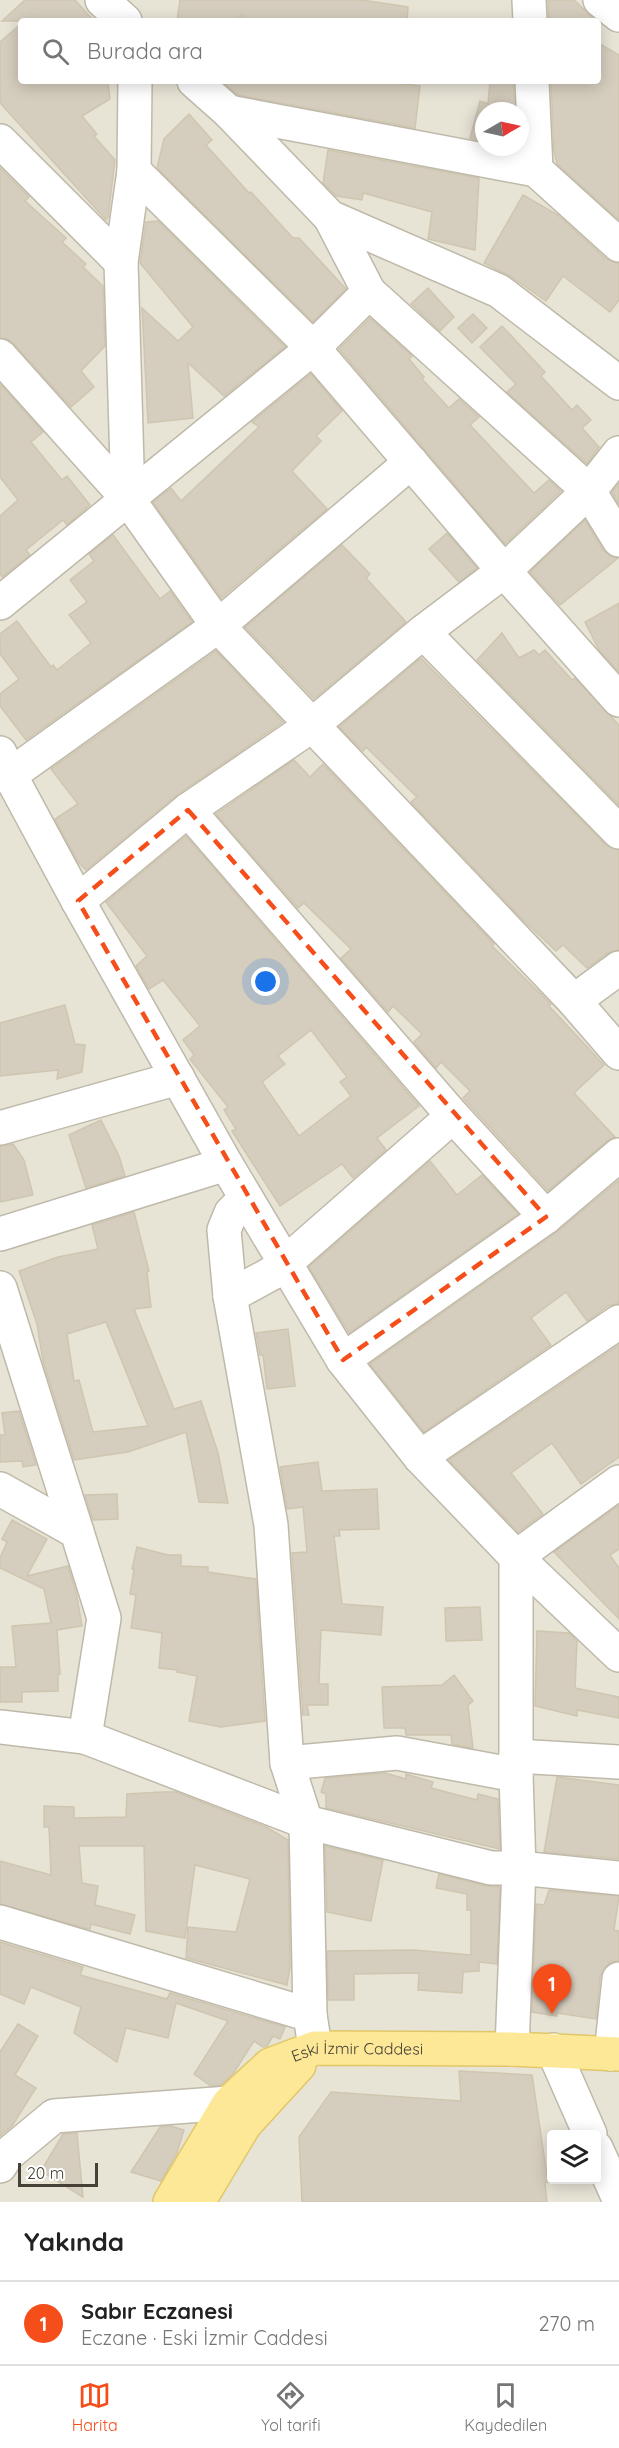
<!DOCTYPE html>
<html lang="tr">
<head>
<meta charset="utf-8">
<style>
  body { margin:0; font-family:Quicksand,sans-serif; background:#f6f6f6; color:#222 }
  .controls { position:absolute; right:18px; bottom:18px; display:grid; overflow:hidden; border-radius:6px; box-shadow:0 3px 15px #0003 }
  .controls button { width:54px; height:54px; display:grid; place-items:center; padding:0; border:0; border-bottom:2px solid #e0e0e0; background:#fff; color:#222; font:30px sans-serif }
  .compass { position:absolute; left:475px; top:102px; width:54px; height:54px; border-radius:50%; background:#fff; box-shadow:0 3px 15px #0003; rotate:81deg }
  .scale { position:absolute; left:18px; bottom:15px; width:80px; box-sizing:border-box; padding-left:6px; border:3px solid #464136; border-top:0; font-size:16px; line-height:21px; white-space:nowrap; color:#464136; -webkit-text-stroke:4px #fff; paint-order:stroke }
  .you { position:absolute; left:266px; top:982px; width:21px; height:21px; margin:-15px; border:4px solid #fff; border-radius:50%; background:#1a73e8; box-shadow:0 0 0 9px #1a73e833 }
  .badge { display:grid; place-items:center; width:39px; height:39px; border-radius:50%; background:#f64e1b; color:#fff; font-size:20px; font-weight:700 }
  .pin { position:absolute; translate:-50% -50px; filter:drop-shadow(0 2px 3px #0008) }
  .pin::after { content:''; position:absolute; top:32px; width:21px; height:18px; background:inherit; clip-path:polygon(0 0,100% 0,50% 100%) }
  .list { margin:0; padding:0; list-style:none }
  h2 { display:flex; justify-content:space-between; align-items:center; height:78px; margin:0; padding:0 24px; font-size:26px }
  h2 small { font-size:20px; font-weight:400; color:#767676 }
  .list li { display:grid; grid-template-columns:39px 1fr auto; gap:18px; align-items:center; box-sizing:border-box; height:84px; padding:0 24px; border-top:2px solid #e0e0e0 }
  .list b { display:block; font-size:22px; white-space:nowrap }
  .list p { margin:0; font-size:20px; white-space:nowrap; color:#767676 }
  .list em { font-size:20px; font-style:normal; color:#767676 }
  .icon { flex:none; width:33px; height:33px; fill:none; stroke:currentColor; stroke-width:2; stroke-linecap:round; stroke-linejoin:round }
  .map { position:relative; flex:none; width:619px; height:2202px; overflow:hidden }
  .search { position:absolute; background:#fff; box-shadow:0 3px 15px #0003; left:18px; right:18px; top:18px; height:66px; display:flex; align-items:center; gap:15px; box-sizing:border-box; padding:0 21px; border-radius:6px; color:#767676; font-size:22px }
  .sheet { height:162px; background:#fff }
  nav { display:flex; justify-content:space-around; align-items:center; box-sizing:border-box; height:84px; border-top:2px solid #e0e0e0; background:#fff; font-size:16px; color:#767676 }
  nav a { display:grid; justify-items:center; gap:3px }
  nav .on { color:#f64e1b }
  .map>svg:first-child { display:block }
  .residential { fill:#e7e3d5; fill-rule:evenodd }
  .building { fill:#d5cdbd; stroke:#cfc6b0; stroke-width:1.5; fill-rule:evenodd }
  .lines { fill:none; stroke-linecap:round; stroke-linejoin:round }
  .minor-casing { stroke:#bfb9aa; stroke-width:36 }
  .major-casing { stroke:#e2c767; stroke-width:36 }
  .minor { stroke:#fff; stroke-width:33 }
  .major { stroke:#fce897; stroke-width:33 }
  .marked { fill:none; stroke:#f64e1b; stroke-width:4.5; stroke-dasharray:12 8; stroke-linejoin:round }
  .labels { text-anchor:middle; stroke-width:5; stroke-linejoin:round; paint-order:stroke }
  .street-label { font-size:16px; fill:#464136; stroke:#fff }
</style>
</head>
<body>
<div class="map">
<svg width="619" height="2202" viewBox="0 0 619 2202">
  <rect width="100%" height="100%" fill="#f3f1e7"/>
  <!-- residential -->
  <path class="residential" d="M 0,0 L 619,0 L 619,2202 L 0,2202 ZM 21,21 L 598,21 L 598,81 L 21,81 ZM 484,111 L 520,111 L 520,147 L 484,147 ZM 552,2134 L 596,2134 L 596,2180 L 552,2180 Z"/>
  <!-- building -->
  <g class="building">
    <path d="M 25,0 L 75,0 L 94,21 L 2,21 Z"/>
    <path d="M 180,0 L 362,0 L 408,7 L 407,21 L 242,21 L 242,15 L 236,21 L 177,21 Z"/>
    <path d="M 548,0 L 574,0 L 596,21 L 549,21 Z"/>
    <path d="M 21,24 L 21,81 L 108,81 L 110,99 L 82,116 L 97,134 L 94,136 L 115,160 L 108,217 L 106,220 L 0,103 L 0,42 Z"/>
    <path d="M 598,43 L 619,55 L 619,220 L 557,164 L 554,152 L 551,81 L 598,81 Z"/>
    <path d="M 222,81 L 382,81 L 420,86 L 415,128 L 238,95 Z"/>
    <path d="M 490,81 L 513,81 L 515,111 L 484,111 L 484,141 L 470,138 L 480,101 L 488,104 Z"/>
    <path d="M 189,114 L 212,140 L 206,145 L 249,193 L 251,192 L 293,238 L 299,238 L 346,289 L 313,322 L 157,168 L 164,139 Z"/>
    <path d="M 328,150 L 479,178 L 475,250 L 428,239 L 432,212 L 363,193 L 362,200 L 336,196 L 323,183 Z"/>
    <path d="M 0,168 L 29,197 L 25,201 L 66,238 L 62,242 L 86,264 L 83,267 L 103,286 L 105,346 L 81,371 L 94,387 L 71,407 L 14,344 L 6,338 L 0,338 Z"/>
    <path d="M 523,195 L 558,215 L 606,259 L 619,263 L 619,300 L 610,312 L 563,276 L 546,301 L 510,276 L 484,263 Z"/>
    <path d="M 158,221 L 285,347 L 224,396 L 188,363 L 193,418 L 148,423 L 142,308 L 178,341 L 193,327 L 140,263 L 146,222 Z"/>
    <path d="M 428,288 L 454,317 L 440,331 L 411,304 Z"/>
    <path d="M 473,314 L 487,328 L 472,343 L 458,328 Z"/>
    <path d="M 370,318 L 412,356 L 409,359 L 424,377 L 422,379 L 449,408 L 459,399 L 479,417 L 470,425 L 534,493 L 549,480 L 561,491 L 505,544 L 339,349 Z"/>
    <path d="M 502,326 L 545,372 L 541,376 L 572,410 L 577,405 L 591,420 L 582,428 L 599,447 L 587,464 L 507,392 L 516,384 L 480,347 Z"/>
    <path d="M 311,374 L 342,411 L 316,436 L 321,441 L 292,471 L 327,509 L 221,598 L 153,502 L 171,488 L 181,501 L 259,427 L 252,422 Z"/>
    <path d="M 0,384 L 43,432 L 31,442 L 62,480 L 67,476 L 90,505 L 67,525 L 63,520 L 26,550 L 30,555 L 2,577 L 0,574 L 0,516 L 18,500 L 0,477 Z"/>
    <path d="M 619,483 L 619,504 L 612,492 Z"/>
    <path d="M 585,520 L 603,550 L 610,556 L 618,558 L 560,605 L 530,572 Z"/>
    <path d="M 447,533 L 477,568 L 459,582 L 429,549 Z"/>
    <path d="M 113,535 L 160,599 L 170,591 L 192,622 L 26,740 L 0,706 L 0,694 L 19,679 L 0,654 L 0,634 L 17,621 L 51,667 L 53,665 L 57,670 L 91,643 L 69,615 L 87,602 L 70,580 L 94,561 L 89,554 Z"/>
    <path d="M 342,545 L 370,574 L 366,578 L 406,622 L 314,699 L 245,627 Z"/>
    <path d="M 619,603 L 619,672 L 599,650 L 585,622 Z"/>
    <path d="M 502,633 L 519,658 L 534,650 L 539,655 L 545,650 L 572,680 L 575,678 L 619,725 L 619,805 L 477,660 Z"/>
    <path d="M 216,651 L 283,722 L 177,795 L 86,870 L 78,862 L 55,819 L 78,804 L 51,769 Z"/>
    <path d="M 421,658 L 606,845 L 619,850 L 619,950 L 608,953 L 587,968 L 563,945 L 556,951 L 520,917 L 411,802 L 417,797 L 366,747 L 363,751 L 339,727 Z"/>
    <path d="M 294,760 L 310,777 L 323,764 L 494,944 L 492,946 L 551,1004 L 549,1006 L 604,1065 L 574,1093 L 615,1137 L 607,1141 L 548,1191 L 463,1098 L 470,1091 L 441,1062 L 436,1068 L 414,1042 L 422,1034 L 393,1006 L 388,1012 L 341,958 L 351,949 L 304,903 L 298,908 L 216,814 Z"/>
    <path d="M 186,836 L 419,1106 L 377,1138 L 386,1150 L 353,1178 L 342,1164 L 280,1206 L 232,1131 L 236,1129 L 224,1110 L 228,1107 L 190,1059 L 194,1055 L 183,1040 L 200,1026 L 163,980 L 149,989 L 136,966 L 147,956 L 106,902 ZM 311,1030 L 347,1077 L 340,1082 L 351,1096 L 299,1136 L 262,1082 L 285,1064 L 278,1056 Z"/>
    <path d="M 65,1005 L 75,1044 L 85,1045 L 82,1072 L 57,1079 L 58,1070 L 0,1076 L 0,1023 Z"/>
    <path d="M 101,1120 L 119,1156 L 125,1176 L 86,1188 L 69,1135 Z"/>
    <path d="M 13,1144 L 24,1160 L 33,1195 L 0,1202 L 0,1146 Z"/>
    <path d="M 430,1161 L 457,1195 L 482,1175 L 518,1214 L 349,1333 L 309,1267 Z"/>
    <path d="M 619,1180 L 619,1303 L 608,1306 L 587,1321 L 566,1292 L 531,1318 L 551,1345 L 424,1432 L 370,1364 L 557,1232 Z"/>
    <path d="M 134,1212 L 149,1271 L 147,1272 L 151,1307 L 134,1309 L 174,1409 L 201,1401 L 218,1453 L 228,1503 L 199,1502 L 186,1432 L 128,1452 L 74,1460 L 43,1361 L 37,1324 L 19,1271 L 58,1257 L 98,1249 L 92,1225 ZM 106,1322 L 148,1426 L 93,1432 L 79,1380 L 74,1381 L 67,1334 Z"/>
    <path d="M 288,1329 L 295,1386 L 267,1389 L 263,1355 L 260,1355 L 256,1333 Z"/>
    <path d="M 619,1345 L 619,1457 L 581,1484 L 552,1443 L 511,1473 L 543,1514 L 518,1532 L 449,1460 Z"/>
    <path d="M 19,1411 L 36,1465 L 23,1467 L 22,1461 L 0,1462 L 0,1435 L 5,1435 L 2,1413 Z"/>
    <path d="M 318,1462 L 322,1491 L 377,1489 L 379,1529 L 339,1530 L 340,1536 L 334,1536 L 342,1604 L 383,1607 L 381,1635 L 321,1630 L 319,1684 L 328,1684 L 328,1705 L 307,1705 L 309,1715 L 303,1715 L 292,1553 L 307,1552 L 303,1507 L 287,1509 L 280,1467 Z"/>
    <path d="M 117,1494 L 118,1519 L 93,1520 L 85,1495 Z"/>
    <path d="M 619,1505 L 619,1549 L 610,1555 L 619,1568 L 619,1619 L 554,1552 Z"/>
    <path d="M 12,1520 L 47,1539 L 27,1576 L 68,1566 L 76,1592 L 82,1626 L 57,1630 L 60,1674 L 58,1674 L 58,1691 L 22,1692 L 22,1702 L 0,1702 L 0,1667 L 16,1667 L 12,1626 L 51,1623 L 44,1589 L 0,1568 L 0,1558 L 7,1542 L 2,1539 Z"/>
    <path d="M 137,1547 L 168,1555 L 181,1555 L 181,1566 L 208,1567 L 208,1572 L 256,1579 L 265,1721 L 221,1727 L 189,1721 L 197,1676 L 177,1672 L 178,1670 L 159,1668 L 162,1633 L 131,1628 L 136,1595 L 130,1594 L 134,1569 L 132,1569 Z"/>
    <path d="M 480,1607 L 482,1640 L 446,1641 L 445,1608 Z"/>
    <path d="M 537,1631 L 569,1633 L 577,1641 L 575,1688 L 619,1697 L 619,1718 L 577,1710 L 577,1716 L 535,1706 Z"/>
    <path d="M 454,1675 L 473,1701 L 468,1705 L 473,1748 L 452,1744 L 451,1735 L 406,1735 L 405,1728 L 384,1728 L 382,1687 L 442,1685 Z"/>
    <path d="M 385,1773 L 406,1779 L 406,1774 L 433,1782 L 431,1788 L 477,1800 L 478,1794 L 498,1799 L 500,1849 L 326,1808 L 326,1794 L 321,1792 L 325,1778 Z"/>
    <path d="M 557,1777 L 619,1785 L 619,1859 L 544,1852 Z"/>
    <path d="M 162,1792 L 176,1792 L 266,1827 L 288,1840 L 290,1967 L 287,1985 L 186,1958 L 188,1927 L 236,1932 L 250,1879 L 195,1865 L 185,1938 L 146,1931 L 144,1846 L 79,1846 L 82,1883 L 98,1886 L 95,1905 L 135,1915 L 130,1934 L 91,1924 L 90,1929 L 84,1928 L 0,1904 L 0,1861 L 51,1875 L 49,1827 L 44,1827 L 44,1806 L 74,1807 L 74,1818 L 126,1817 L 127,1794 Z"/>
    <path d="M 325,1846 L 383,1860 L 371,1921 L 327,1912 Z"/>
    <path d="M 439,1874 L 487,1886 L 500,1887 L 497,1964 L 479,1962 L 479,1971 L 463,1972 L 462,1993 L 418,1990 L 419,1973 L 354,1974 L 354,2000 L 328,2000 L 327,1951 L 414,1950 L 471,1955 L 471,1910 L 467,1910 L 467,1894 L 436,1888 Z"/>
    <path d="M 549,1890 L 619,1896 L 614,1930 L 619,1931 L 619,1961 L 611,1962 L 604,1968 L 600,1977 L 596,2019 L 557,2013 L 557,2016 L 532,2012 L 536,1904 L 544,1905 Z"/>
    <path d="M 0,1942 L 83,1967 L 80,1975 L 167,1999 L 170,1993 L 285,2027 L 280,2039 L 273,2036 L 267,2046 L 263,2047 L 254,2041 L 233,2074 L 221,2085 L 211,2086 L 194,2074 L 228,2021 L 176,2003 L 168,2038 L 126,2028 L 117,2062 L 74,2033 L 81,2007 L 31,1987 L 24,2004 L 0,1994 Z"/>
    <path d="M 18,2024 L 38,2036 L 15,2075 L 36,2088 L 12,2126 L 0,2136 L 0,2052 Z"/>
    <path d="M 459,2071 L 532,2075 L 548,2182 L 545,2183 L 547,2202 L 302,2202 L 299,2137 L 331,2092 L 461,2101 Z"/>
    <path d="M 171,2126 L 184,2130 L 177,2153 L 161,2181 L 131,2172 L 160,2127 Z"/>
    <path d="M 77,2133 L 83,2197 L 41,2171 L 63,2134 Z"/>
  </g>
  <g class="lines">
    <!-- minor casing -->
    <g class="minor-casing">
      <g id="minor">
        <path d="M 102,0 L 125,21"/>
        <path d="M 529,0 L 530,21"/>
        <path d="M 600,0 L 619,15"/>
        <path d="M 194,81 L 229,112 L 330,217 L 499,291 L 619,383"/>
        <path d="M 532,81 L 536,170"/>
        <path d="M 229,112 L 536,170 L 619,245"/>
        <path d="M 0,141 L 121,262"/>
        <path d="M 134,171 L 313,348 L 504,571 L 619,700"/>
        <path d="M 369,292 L 589,491 L 619,540"/>
        <path d="M 0,356 L 128,499 L 218,626 L 574,1001 L 619,1053"/>
        <path d="M 128,499 L 121,262 L 134,171 L 135,81"/>
        <path d="M 0,603 L 313,348 L 369,292 L 330,217"/>
        <path d="M 423,632 L 619,832"/>
        <path d="M 0,753 L 10,775 L 78,901 L 226,1164 L 343,1360 L 420,1457 L 516,1557 L 619,1655"/>
        <path d="M 10,775 L 218,626 L 411,462"/>
        <path d="M 188,810 L 453,1116 L 546,1217"/>
        <path d="M 78,901 L 188,810 L 311,726 L 423,632 L 504,571 L 589,491 L 619,453"/>
        <path d="M 574,1001 L 619,968"/>
        <path d="M 0,1128 L 178,1078"/>
        <path d="M 246,1198 L 231,1213 L 224,1230 L 230,1296 L 271,1525 L 287,1763 L 306,1822 L 310,2015"/>
        <path d="M 0,1234 L 226,1164"/>
        <path d="M 0,1288 L 77,1532"/>
        <path d="M 230,1296 L 276,1271 L 453,1116"/>
        <path d="M 343,1360 L 546,1217 L 619,1155"/>
        <path d="M 420,1457 L 619,1322"/>
        <path d="M 0,1489 L 77,1532 L 104,1618 L 85,1737 L 306,1822 L 491,1868 L 519,1868 L 619,1878"/>
        <path d="M 0,1727 L 85,1737"/>
        <path d="M 516,1756 L 619,1762"/>
        <path d="M 287,1763 L 397,1753 L 516,1775"/>
        <path d="M 0,1922 L 310,2015 L 313,2034"/>
        <path d="M 512,2049 L 519,1868 L 516,1775 L 516,1557 L 619,1482"/>
        <path d="M 553,2050 L 590,2134"/>
        <path d="M 611,2054 L 619,1979"/>
        <path d="M 596,2148 L 619,2199"/>
        <path d="M 0,2166 L 7,2155 L 54,2116 L 229,2103"/>
      </g>
    </g>
    <!-- major casing -->
    <g class="major-casing">
      <g id="major">
        <path id="s1" d="M 170,2202 L 229,2103 L 270,2065 L 315,2048 L 512,2049 L 619,2054"/>
        <path d="M 198,2202 L 245,2124 L 299,2065"/>
      </g>
    </g>
    <!-- minor -->
    <use href="#minor" class="minor"/>
    <!-- major -->
    <use href="#major" class="major"/>
  </g>
  <!-- marked area -->
  <path class="marked" d="M 188,810 L 546,1217 L 343,1360 L 78,901 Z"/>
  <g class="labels">
    <!-- street labels -->
    <g class="street-label">
      <text dy="6" stroke="none"><textPath href="#s1" startOffset="261">Eski İzmir Caddesi</textPath></text>
    </g>
  </g>
</svg>
<div class="controls">
<button><svg class="icon" aria-label="layers" viewBox="0 0 24 24"><path d="M12 4l9 5-9 5-9-5zM3 14l9 5 9-5"/></svg></button>
</div>
<svg class="compass" viewBox="-18 -18 36 36"><path d="M0-13l5 13h-10z" fill="#e53935"/><path d="M0 13l5-13h-10z" fill="#767676"/></svg>
<div class="scale">20 m</div>
<div class="you"></div>
<div class="pin badge" style="left:552px;top:2014px">1</div>
<div class="search"><svg class="icon" aria-label="search" viewBox="0 0 24 24"><circle cx="10" cy="10" r="6"/><path d="M15 15l6 6"/></svg>Burada ara</div>
</div>
<section class="sheet">
<h2>Yakında<small></small></h2>
<ul class="list">
<li><span class="badge">1</span><div><b>Sabır Eczanesi</b><p>Eczane · Eski İzmir Caddesi</p></div><em>270 m</em></li>
</ul>
</section>
<nav>
<a class="on"><svg class="icon" aria-label="map" viewBox="0 0 24 24"><path d="M3 6l6-2 6 2 6-2v14l-6 2-6-2-6 2zM9 4v14M15 6v14"/></svg>Harita</a>
<a><svg class="icon" aria-label="directions" viewBox="0 0 24 24"><path d="M12 3l9 9-9 9-9-9zM9 14v-3h6M13 9l2 2-2 2"/></svg>Yol tarifi</a>
<a><svg class="icon" aria-label="saved" viewBox="0 0 24 24"><path d="M7 4h10v16l-5-4-5 4z"/></svg>Kaydedilen</a>
</nav>
</body>
</html>
